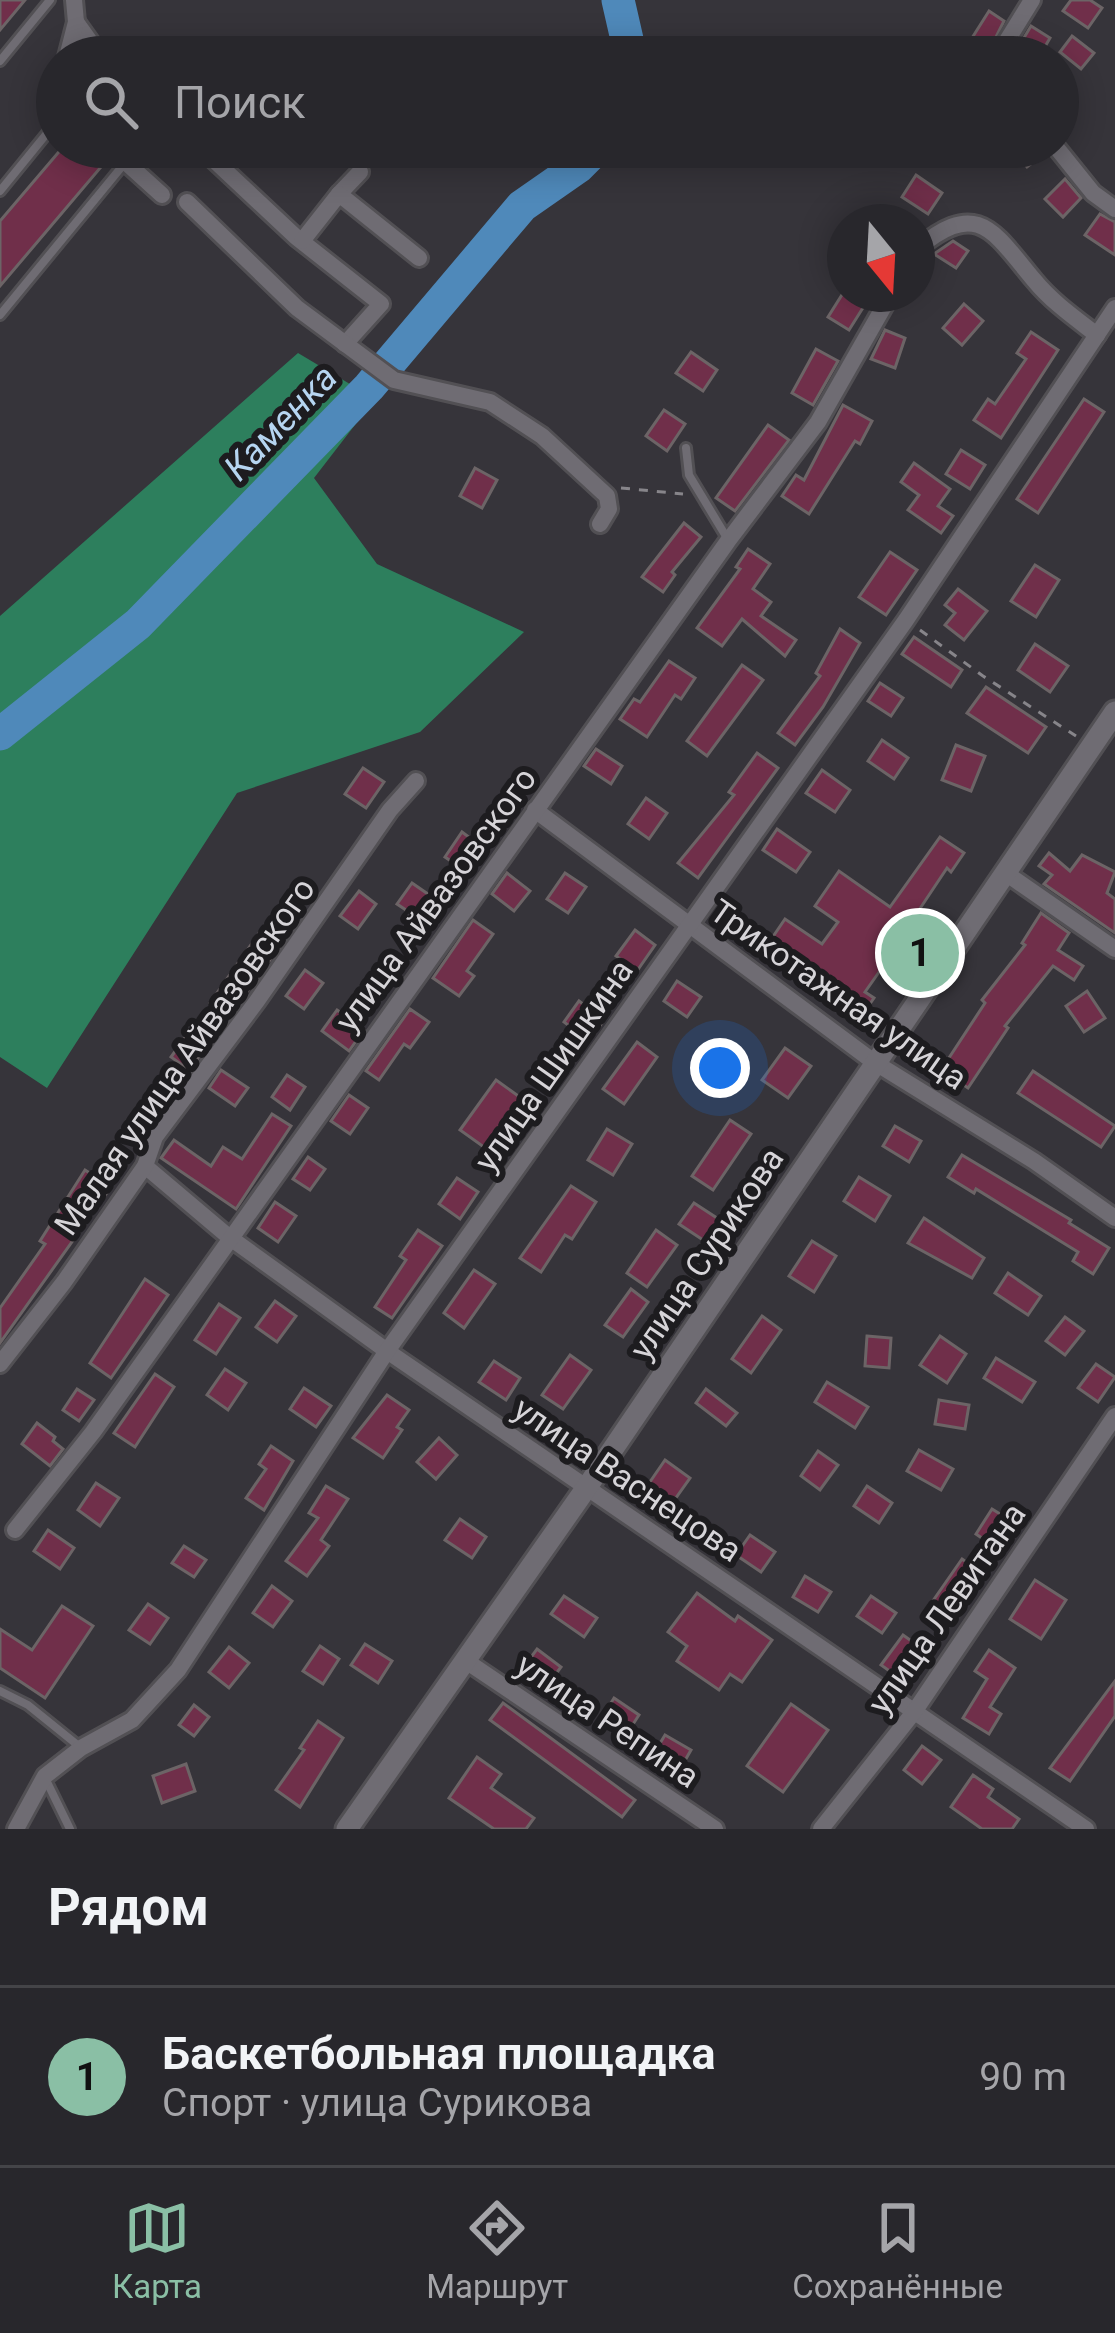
<!DOCTYPE html>
<html lang="ru">
<head>
<meta charset="utf-8">
<style>
  body { margin:0; font-family:Roboto,sans-serif; background:#302f34; color:#f1f3f6 }
  .compass { position:absolute; left:827px; top:204px; width:108px; height:108px; border-radius:50%; background:#28272c; box-shadow:0 6px 30px #0003; rotate:162deg }
  .you { position:absolute; left:720px; top:1068px; width:42px; height:42px; margin:-30px; border:9px solid #fff; border-radius:50%; background:#1a73e8; box-shadow:0 0 0 18px #1a73e833 }
  .badge { display:grid; place-items:center; width:78px; height:78px; border-radius:50%; background:#8abfa5; color:#111; font-size:39px; font-weight:700 }
  .pin { position:absolute; translate:-50% -50%; border:6px solid #fff; box-shadow:0 3px 12px #0006 }
  .list { margin:0; padding:0; list-style:none }
  h2 { display:flex; justify-content:space-between; align-items:center; height:156px; margin:0; padding:0 48px; font-size:51px }
  h2 small { font-size:39px; font-weight:400; color:#a5a5a9 }
  .list li { display:grid; grid-template-columns:78px 1fr auto; gap:36px; align-items:center; box-sizing:border-box; height:180px; padding:0 48px; border-top:3px solid #444448 }
  .list b { display:block; font-size:45px; white-space:nowrap }
  .list p { margin:0; font-size:39px; white-space:nowrap; color:#a5a5a9 }
  .list em { font-size:39px; font-style:normal; color:#a5a5a9 }
  .icon { flex:none; width:66px; height:66px; fill:none; stroke:currentColor; stroke-width:2; stroke-linecap:round; stroke-linejoin:round }
  .map { position:relative; flex:none; width:1115px; height:1829px; overflow:hidden }
  .search { position:absolute; background:#28272c; box-shadow:0 6px 30px #0003; left:36px; right:36px; top:36px; height:132px; display:flex; align-items:center; gap:30px; box-sizing:border-box; padding:0 42px; border-radius:66px; color:#a5a5a9; font-size:45px }
  .sheet { height:336px; background:#28272c }
  nav { display:flex; justify-content:space-around; align-items:center; box-sizing:border-box; height:168px; border-top:3px solid #444448; background:#28272c; font-size:33px; color:#a5a5a9 }
  nav a { display:grid; justify-items:center; gap:6px }
  nav .on { color:#8abfa5 }
  .map>svg:first-child { display:block }
  .green { fill:#235740 }
  .forest { fill:#2d7f5d }
  .lines { fill:none; stroke-linecap:round; stroke-linejoin:round }
  .river { stroke:#4f89ba; stroke-width:33 }
  .building { fill:#702f4a; stroke:#6c6466; stroke-width:3 }
  .service-casing { stroke:#525054; stroke-width:14 }
  .minor-casing { stroke:#525054; stroke-width:22 }
  .tertiary-casing { stroke:#525054; stroke-width:27 }
  .path { stroke:#87858a; stroke-width:3; stroke-dasharray:9 9; stroke-linecap:butt }
  .service { stroke:#6f6c73; stroke-width:8 }
  .minor { stroke:#6f6c73; stroke-width:16 }
  .tertiary { stroke:#6f6c73; stroke-width:21 }
  .labels { text-anchor:middle; stroke-width:12; stroke-linejoin:round; paint-order:stroke }
  .street-label { font-size:33px; fill:#d6d4d8; stroke:#1d1c1f }
  .water-label { font-size:36px; font-style:italic; fill:#b6d5f1; stroke:#1d1c1f }
</style>
</head>
<body>
<div class="map">
<svg width="1115" height="1829" viewBox="0 0 1115 1829">
  <rect width="100%" height="100%" fill="#36343a"/>
  <!-- green -->
  <path class="green" d="M 927,928 L 940,940 L 915,976 L 898,965 Z"/>
  <!-- forest -->
  <path class="forest" d="M 298,353 L 375,399 L 314,478 L 377,564 L 524,632 L 420,732 L 237,793 L 47,1088 L 0,1057 L 0,616 Z"/>
  <g class="lines">
    <!-- river -->
    <g class="river">
      <path d="M 618,0 L 631,57"/>
      <path d="M 0,734 L 138,624 L 369,387 L 522,206 L 578,167 L 598,147"/>
    </g>
  </g>
  <!-- building -->
  <g class="building">
    <path d="M 0,0 L 25,0 L 0,30 Z"/>
    <path d="M 1071,0 L 1090,0 L 1102,8 L 1088,28 L 1063,11 Z"/>
    <path d="M 989,11 L 1004,21 L 990,49 L 972,38 Z"/>
    <path d="M 1031,26 L 1050,38 L 1039,57 L 1026,57 L 1016,51 Z"/>
    <path d="M 1072,36 L 1094,53 L 1081,69 L 1060,52 Z"/>
    <path d="M 63,147 L 77,147 L 101,167 L 0,286 L 0,221 Z"/>
    <path d="M 1011,147 L 1043,147 L 1045,153 L 1027,167 Z"/>
    <path d="M 916,175 L 942,193 L 928,214 L 902,197 Z"/>
    <path d="M 1065,179 L 1081,198 L 1063,217 L 1045,199 Z"/>
    <path d="M 1100,214 L 1115,222 L 1115,255 L 1085,235 Z"/>
    <path d="M 953,241 L 968,251 L 956,268 L 934,254 Z"/>
    <path d="M 845,290 L 845,294 L 866,303 L 849,330 L 828,317 Z"/>
    <path d="M 964,304 L 983,321 L 962,345 L 943,328 Z"/>
    <path d="M 885,330 L 905,338 L 895,368 L 871,359 Z"/>
    <path d="M 1031,332 L 1058,350 L 1001,438 L 974,420 L 988,399 L 995,404 L 1026,359 L 1017,353 Z"/>
    <path d="M 816,349 L 838,361 L 813,405 L 792,393 Z"/>
    <path d="M 691,352 L 717,370 L 703,391 L 676,373 Z"/>
    <path d="M 1084,399 L 1104,412 L 1038,513 L 1017,499 Z"/>
    <path d="M 843,405 L 872,421 L 860,444 L 855,441 L 809,514 L 782,496 L 796,475 L 804,480 Z"/>
    <path d="M 664,410 L 685,424 L 667,451 L 646,436 Z"/>
    <path d="M 768,425 L 789,440 L 735,511 L 716,498 Z"/>
    <path d="M 961,450 L 985,465 L 970,489 L 946,474 Z"/>
    <path d="M 914,463 L 950,489 L 938,506 L 953,516 L 941,533 L 908,510 L 919,495 L 901,482 Z"/>
    <path d="M 475,468 L 497,480 L 482,508 L 460,496 Z"/>
    <path d="M 684,523 L 701,537 L 672,572 L 675,575 L 663,592 L 642,577 Z"/>
    <path d="M 748,549 L 770,564 L 753,589 L 771,602 L 761,616 L 796,640 L 785,656 L 742,619 L 722,646 L 697,628 L 740,569 L 736,567 Z"/>
    <path d="M 890,552 L 917,570 L 886,615 L 859,597 Z"/>
    <path d="M 1035,565 L 1059,580 L 1036,617 L 1011,601 Z"/>
    <path d="M 958,589 L 987,611 L 964,640 L 945,625 L 955,613 L 945,605 Z"/>
    <path d="M 840,629 L 860,643 L 823,707 L 795,745 L 778,733 L 820,676 L 816,673 Z"/>
    <path d="M 914,637 L 962,670 L 951,687 L 902,654 Z"/>
    <path d="M 1035,644 L 1068,666 L 1050,692 L 1018,670 Z"/>
    <path d="M 669,661 L 695,678 L 681,699 L 675,695 L 647,737 L 620,719 L 634,699 L 640,702 Z"/>
    <path d="M 742,665 L 763,680 L 707,756 L 687,741 Z"/>
    <path d="M 880,683 L 903,698 L 891,716 L 868,701 Z"/>
    <path d="M 986,687 L 1046,727 L 1028,753 L 967,713 Z"/>
    <path d="M 882,740 L 908,758 L 894,779 L 868,761 Z"/>
    <path d="M 956,745 L 985,756 L 971,791 L 942,780 Z"/>
    <path d="M 596,749 L 622,766 L 611,784 L 584,766 Z"/>
    <path d="M 757,753 L 778,768 L 698,878 L 678,863 L 734,795 L 729,792 Z"/>
    <path d="M 363,768 L 384,782 L 366,808 L 345,794 Z"/>
    <path d="M 822,770 L 850,790 L 835,812 L 806,793 Z"/>
    <path d="M 646,798 L 667,813 L 649,839 L 628,824 Z"/>
    <path d="M 777,829 L 810,852 L 796,872 L 763,850 Z"/>
    <path d="M 462,832 L 481,846 L 464,870 L 445,857 Z"/>
    <path d="M 940,837 L 964,853 L 951,872 L 947,868 L 911,922 L 921,929 L 897,963 L 889,958 L 865,992 L 874,998 L 860,1018 L 800,975 L 807,965 L 770,941 L 785,919 L 822,944 L 838,922 L 815,906 L 839,871 L 890,907 Z"/>
    <path d="M 1049,853 L 1070,871 L 1082,855 L 1115,872 L 1107,893 L 1115,899 L 1115,933 L 1044,884 L 1052,875 L 1039,866 Z"/>
    <path d="M 507,873 L 530,891 L 514,911 L 492,894 Z"/>
    <path d="M 565,873 L 586,887 L 568,913 L 547,899 Z"/>
    <path d="M 412,883 L 438,901 L 424,922 L 397,904 Z"/>
    <path d="M 359,891 L 376,904 L 358,929 L 340,916 Z"/>
    <path d="M 1041,913 L 1069,933 L 1058,950 L 1083,966 L 1074,980 L 1053,966 L 1005,1026 L 1008,1028 L 968,1088 L 941,1070 L 985,1003 L 982,1000 L 1025,945 L 1022,943 Z"/>
    <path d="M 473,920 L 493,934 L 467,971 L 474,976 L 459,996 L 433,978 Z"/>
    <path d="M 262,929 L 282,943 L 229,1017 L 210,1003 Z"/>
    <path d="M 635,930 L 655,945 L 637,971 L 616,956 Z"/>
    <path d="M 305,970 L 323,983 L 304,1009 L 286,996 Z"/>
    <path d="M 677,981 L 701,997 L 687,1017 L 664,1001 Z"/>
    <path d="M 1087,991 L 1105,1018 L 1084,1032 L 1066,1006 Z"/>
    <path d="M 579,1001 L 604,1020 L 589,1041 L 564,1022 Z"/>
    <path d="M 410,1009 L 429,1022 L 410,1048 L 404,1044 L 379,1080 L 366,1071 Z"/>
    <path d="M 337,1010 L 364,1030 L 349,1051 L 322,1031 Z"/>
    <path d="M 190,1031 L 208,1045 L 189,1070 L 171,1057 Z"/>
    <path d="M 637,1042 L 657,1057 L 624,1104 L 603,1089 Z"/>
    <path d="M 785,1048 L 811,1066 L 788,1098 L 762,1080 Z"/>
    <path d="M 549,1054 L 569,1069 L 557,1084 L 537,1070 Z"/>
    <path d="M 221,1070 L 248,1088 L 235,1106 L 209,1088 Z"/>
    <path d="M 1033,1071 L 1115,1126 L 1101,1147 L 1018,1093 Z"/>
    <path d="M 287,1075 L 305,1087 L 290,1110 L 272,1097 Z"/>
    <path d="M 496,1080 L 524,1100 L 488,1150 L 460,1130 Z"/>
    <path d="M 349,1095 L 368,1108 L 350,1134 L 331,1121 Z"/>
    <path d="M 272,1114 L 291,1126 L 236,1209 L 161,1158 L 174,1140 L 211,1166 L 223,1147 L 242,1159 Z"/>
    <path d="M 730,1120 L 751,1134 L 713,1190 L 692,1176 Z"/>
    <path d="M 895,1126 L 921,1141 L 909,1162 L 883,1146 Z"/>
    <path d="M 607,1129 L 632,1144 L 613,1175 L 588,1160 Z"/>
    <path d="M 962,1155 L 1071,1220 L 1069,1223 L 1109,1248 L 1093,1274 L 1073,1261 L 1078,1252 L 976,1189 L 974,1193 L 948,1177 Z"/>
    <path d="M 308,1157 L 325,1169 L 310,1190 L 293,1179 Z"/>
    <path d="M 85,1170 L 111,1187 L 0,1343 L 0,1308 L 45,1244 L 40,1241 Z"/>
    <path d="M 859,1177 L 890,1196 L 875,1221 L 844,1201 Z"/>
    <path d="M 457,1178 L 478,1192 L 460,1219 L 439,1204 Z"/>
    <path d="M 571,1186 L 596,1202 L 572,1239 L 565,1235 L 541,1272 L 520,1258 Z"/>
    <path d="M 275,1202 L 296,1216 L 278,1242 L 258,1228 Z"/>
    <path d="M 694,1203 L 720,1220 L 706,1242 L 679,1224 Z"/>
    <path d="M 924,1218 L 984,1258 L 972,1278 L 908,1243 Z"/>
    <path d="M 418,1230 L 442,1246 L 392,1318 L 375,1307 L 406,1260 L 400,1256 Z"/>
    <path d="M 656,1230 L 677,1245 L 647,1287 L 627,1273 Z"/>
    <path d="M 812,1241 L 836,1256 L 814,1292 L 789,1276 Z"/>
    <path d="M 474,1270 L 495,1284 L 464,1328 L 444,1313 Z"/>
    <path d="M 1008,1273 L 1041,1296 L 1028,1315 L 995,1293 Z"/>
    <path d="M 145,1279 L 168,1295 L 111,1378 L 90,1363 Z"/>
    <path d="M 631,1289 L 648,1302 L 623,1337 L 605,1325 Z"/>
    <path d="M 275,1301 L 296,1316 L 277,1342 L 256,1327 Z"/>
    <path d="M 219,1304 L 240,1318 L 216,1354 L 195,1340 Z"/>
    <path d="M 762,1316 L 781,1330 L 751,1373 L 732,1359 Z"/>
    <path d="M 1065,1317 L 1084,1331 L 1065,1355 L 1046,1341 Z"/>
    <path d="M 867,1336 L 891,1338 L 889,1368 L 865,1366 Z"/>
    <path d="M 940,1336 L 966,1354 L 947,1383 L 920,1365 Z"/>
    <path d="M 570,1355 L 591,1370 L 563,1409 L 542,1395 Z"/>
    <path d="M 996,1358 L 1035,1382 L 1022,1402 L 984,1378 Z"/>
    <path d="M 494,1361 L 520,1378 L 506,1400 L 479,1382 Z"/>
    <path d="M 1096,1364 L 1115,1377 L 1098,1402 L 1078,1388 Z"/>
    <path d="M 225,1369 L 246,1383 L 228,1410 L 207,1395 Z"/>
    <path d="M 155,1374 L 174,1387 L 135,1447 L 114,1433 Z"/>
    <path d="M 827,1382 L 868,1407 L 855,1428 L 815,1402 Z"/>
    <path d="M 304,1388 L 331,1406 L 316,1427 L 290,1409 Z"/>
    <path d="M 77,1389 L 94,1400 L 79,1421 L 63,1410 Z"/>
    <path d="M 706,1389 L 737,1413 L 726,1426 L 696,1403 Z"/>
    <path d="M 387,1395 L 409,1410 L 397,1427 L 402,1430 L 383,1458 L 353,1438 Z"/>
    <path d="M 939,1400 L 969,1405 L 965,1429 L 935,1424 Z"/>
    <path d="M 37,1423 L 55,1437 L 53,1441 L 63,1449 L 50,1466 L 22,1444 Z"/>
    <path d="M 439,1438 L 457,1455 L 436,1479 L 417,1462 Z"/>
    <path d="M 271,1446 L 293,1461 L 264,1510 L 246,1498 L 266,1469 L 259,1464 Z"/>
    <path d="M 919,1450 L 953,1469 L 941,1490 L 907,1471 Z"/>
    <path d="M 818,1451 L 838,1465 L 820,1490 L 801,1476 Z"/>
    <path d="M 665,1460 L 690,1478 L 668,1509 L 643,1492 Z"/>
    <path d="M 96,1483 L 119,1498 L 100,1526 L 78,1510 Z"/>
    <path d="M 326,1486 L 348,1499 L 321,1540 L 329,1546 L 307,1576 L 286,1561 L 318,1518 L 309,1513 Z"/>
    <path d="M 867,1486 L 892,1503 L 879,1523 L 854,1506 Z"/>
    <path d="M 992,1509 L 1013,1522 L 996,1548 L 976,1534 Z"/>
    <path d="M 460,1519 L 486,1537 L 472,1558 L 445,1540 Z"/>
    <path d="M 48,1530 L 74,1548 L 60,1569 L 34,1551 Z"/>
    <path d="M 750,1535 L 775,1552 L 761,1572 L 736,1555 Z"/>
    <path d="M 184,1546 L 206,1560 L 194,1577 L 172,1563 Z"/>
    <path d="M 962,1559 L 982,1573 L 950,1618 L 930,1605 Z"/>
    <path d="M 805,1576 L 831,1592 L 818,1612 L 793,1597 Z"/>
    <path d="M 1035,1580 L 1066,1600 L 1041,1639 L 1010,1619 Z"/>
    <path d="M 272,1586 L 292,1601 L 273,1627 L 253,1613 Z"/>
    <path d="M 697,1593 L 735,1621 L 738,1616 L 772,1640 L 742,1682 L 730,1674 L 719,1690 L 677,1661 L 687,1646 L 668,1632 Z"/>
    <path d="M 564,1596 L 597,1618 L 584,1637 L 551,1614 Z"/>
    <path d="M 871,1596 L 896,1613 L 882,1633 L 857,1616 Z"/>
    <path d="M 148,1604 L 168,1618 L 150,1644 L 129,1630 Z"/>
    <path d="M 62,1606 L 93,1626 L 45,1698 L 0,1668 L 0,1629 L 32,1650 Z"/>
    <path d="M 903,1635 L 927,1652 L 905,1682 L 881,1665 Z"/>
    <path d="M 365,1644 L 392,1661 L 378,1683 L 351,1665 Z"/>
    <path d="M 320,1646 L 339,1659 L 323,1684 L 303,1671 Z"/>
    <path d="M 229,1647 L 249,1663 L 229,1688 L 209,1672 Z"/>
    <path d="M 537,1649 L 561,1667 L 547,1686 L 523,1668 Z"/>
    <path d="M 989,1650 L 1015,1668 L 990,1707 L 1001,1714 L 989,1734 L 963,1718 L 987,1679 L 975,1671 Z"/>
    <path d="M 1115,1681 L 1115,1716 L 1070,1781 L 1050,1768 Z"/>
    <path d="M 614,1698 L 639,1715 L 626,1735 L 601,1719 Z"/>
    <path d="M 503,1703 L 635,1800 L 622,1817 L 490,1720 Z"/>
    <path d="M 791,1704 L 828,1730 L 783,1792 L 747,1766 Z"/>
    <path d="M 194,1705 L 209,1717 L 194,1736 L 179,1725 Z"/>
    <path d="M 318,1721 L 343,1738 L 300,1807 L 276,1790 L 304,1750 L 300,1748 Z"/>
    <path d="M 665,1735 L 691,1750 L 679,1771 L 653,1755 Z"/>
    <path d="M 922,1746 L 941,1760 L 922,1784 L 904,1770 Z"/>
    <path d="M 477,1757 L 501,1774 L 491,1788 L 534,1818 L 526,1829 L 494,1829 L 449,1798 Z"/>
    <path d="M 186,1764 L 195,1791 L 162,1803 L 153,1776 Z"/>
    <path d="M 973,1775 L 993,1789 L 988,1797 L 1019,1819 L 1012,1829 L 982,1829 L 951,1807 Z"/>
  </g>
  <g class="lines">
    <!-- service casing -->
    <g class="service-casing">
      <g id="service">
        <path d="M 0,61 L 50,0"/>
        <path d="M 0,191 L 57,121"/>
        <path d="M 0,315 L 124,164"/>
        <path d="M 686,448 L 689,475 L 727,538"/>
        <path d="M 0,1691 L 28,1705 L 80,1747"/>
        <path d="M 47,1782 L 70,1829"/>
      </g>
    </g>
    <!-- minor casing -->
    <g class="minor-casing">
      <g id="minor">
        <path d="M 76,22 L 101,57"/>
        <path d="M 67,57 L 76,22 L 74,0"/>
        <path d="M 1001,57 L 1003,47 L 1032,0"/>
        <path d="M 109,147 L 162,195"/>
        <path d="M 200,147 L 296,237 L 381,304 L 345,344"/>
        <path d="M 1056,147 L 1093,193 L 1115,209"/>
        <path d="M 339,194 L 360,172"/>
        <path d="M 187,202 L 297,308 L 394,380 L 490,402 L 542,436 L 607,496 L 609,509 L 600,524"/>
        <path d="M 302,241 L 339,194 L 419,258"/>
        <path d="M 917,249 C 978,198 993,231 1034,280 C 1052,302 1075,318 1097,335"/>
        <path d="M 535,810 L 874,1062 L 1034,1161 L 1115,1218"/>
        <path d="M 1007,874 L 1115,949"/>
        <path d="M 145,1166 L 229,1237 L 387,1351 L 1086,1829"/>
        <path d="M 0,1364 L 64,1282 L 145,1166 L 155,1137 L 257,1001 L 390,810 L 416,781"/>
        <path d="M 15,1530 L 93,1432 L 728,541 L 818,422 L 891,294"/>
        <path d="M 466,1661 L 715,1829"/>
        <path d="M 16,1829 L 45,1776 L 81,1748 L 132,1720 L 178,1670 L 387,1351 L 906,620 L 1115,308"/>
        <path d="M 821,1829 L 914,1712 L 1115,1416"/>
      </g>
    </g>
    <!-- tertiary casing -->
    <g class="tertiary-casing">
      <path id="tertiary" d="M 347,1829 L 587,1487 L 1115,712"/>
    </g>
    <!-- path -->
    <g class="path">
      <path d="M 621,488 L 683,494"/>
      <path d="M 920,630 L 983,676 L 1076,736"/>
    </g>
    <!-- service -->
    <use href="#service" class="service"/>
    <!-- minor -->
    <use href="#minor" class="minor"/>
    <!-- tertiary -->
    <use href="#tertiary" class="tertiary"/>
  </g>
  <g class="labels">
    <!-- street labels -->
    <g class="street-label">
      <text transform="translate(435 899) rotate(-54)" y="12">улица Айвазовского</text>
      <text transform="translate(839 994) rotate(35)" y="12">Трикотажная улица</text>
      <text transform="translate(184 1056) rotate(-55)" y="12">Малая улица Айвазовского</text>
      <text transform="translate(553 1065) rotate(-55)" y="12">улица Шишкина</text>
      <text transform="translate(706 1253) rotate(-56)" y="12">улица Сурикова</text>
      <text transform="translate(628 1479) rotate(34)" y="12">улица Васнецова</text>
      <text transform="translate(946 1608) rotate(-55)" y="12">улица Левитана</text>
      <text transform="translate(608 1720) rotate(34)" y="12">улица Репина</text>
    </g>
    <!-- water labels -->
    <g class="water-label">
      <text transform="translate(280 422) rotate(-46)" y="13">Каменка</text>
    </g>
  </g>
</svg>
<svg class="compass" viewBox="-18 -18 36 36"><path d="M0-13l5 13h-10z" fill="#e53935"/><path d="M0 13l5-13h-10z" fill="#a5a5a9"/></svg>
<div class="you"></div>
<div class="pin badge" style="left:920px;top:953px">1</div>
<div class="search"><svg class="icon" aria-label="search" viewBox="0 0 24 24"><circle cx="10" cy="10" r="6"/><path d="M15 15l6 6"/></svg>Поиск</div>
</div>
<section class="sheet">
<h2>Рядом<small></small></h2>
<ul class="list">
<li><span class="badge">1</span><div><b>Баскетбольная площадка</b><p>Спорт · улица Сурикова</p></div><em>90 m</em></li>
</ul>
</section>
<nav>
<a class="on"><svg class="icon" aria-label="map" viewBox="0 0 24 24"><path d="M3 6l6-2 6 2 6-2v14l-6 2-6-2-6 2zM9 4v14M15 6v14"/></svg>Карта</a>
<a><svg class="icon" aria-label="directions" viewBox="0 0 24 24"><path d="M12 3l9 9-9 9-9-9zM9 14v-3h6M13 9l2 2-2 2"/></svg>Маршрут</a>
<a><svg class="icon" aria-label="saved" viewBox="0 0 24 24"><path d="M7 4h10v16l-5-4-5 4z"/></svg>Сохранённые</a>
</nav>
</body>
</html>
